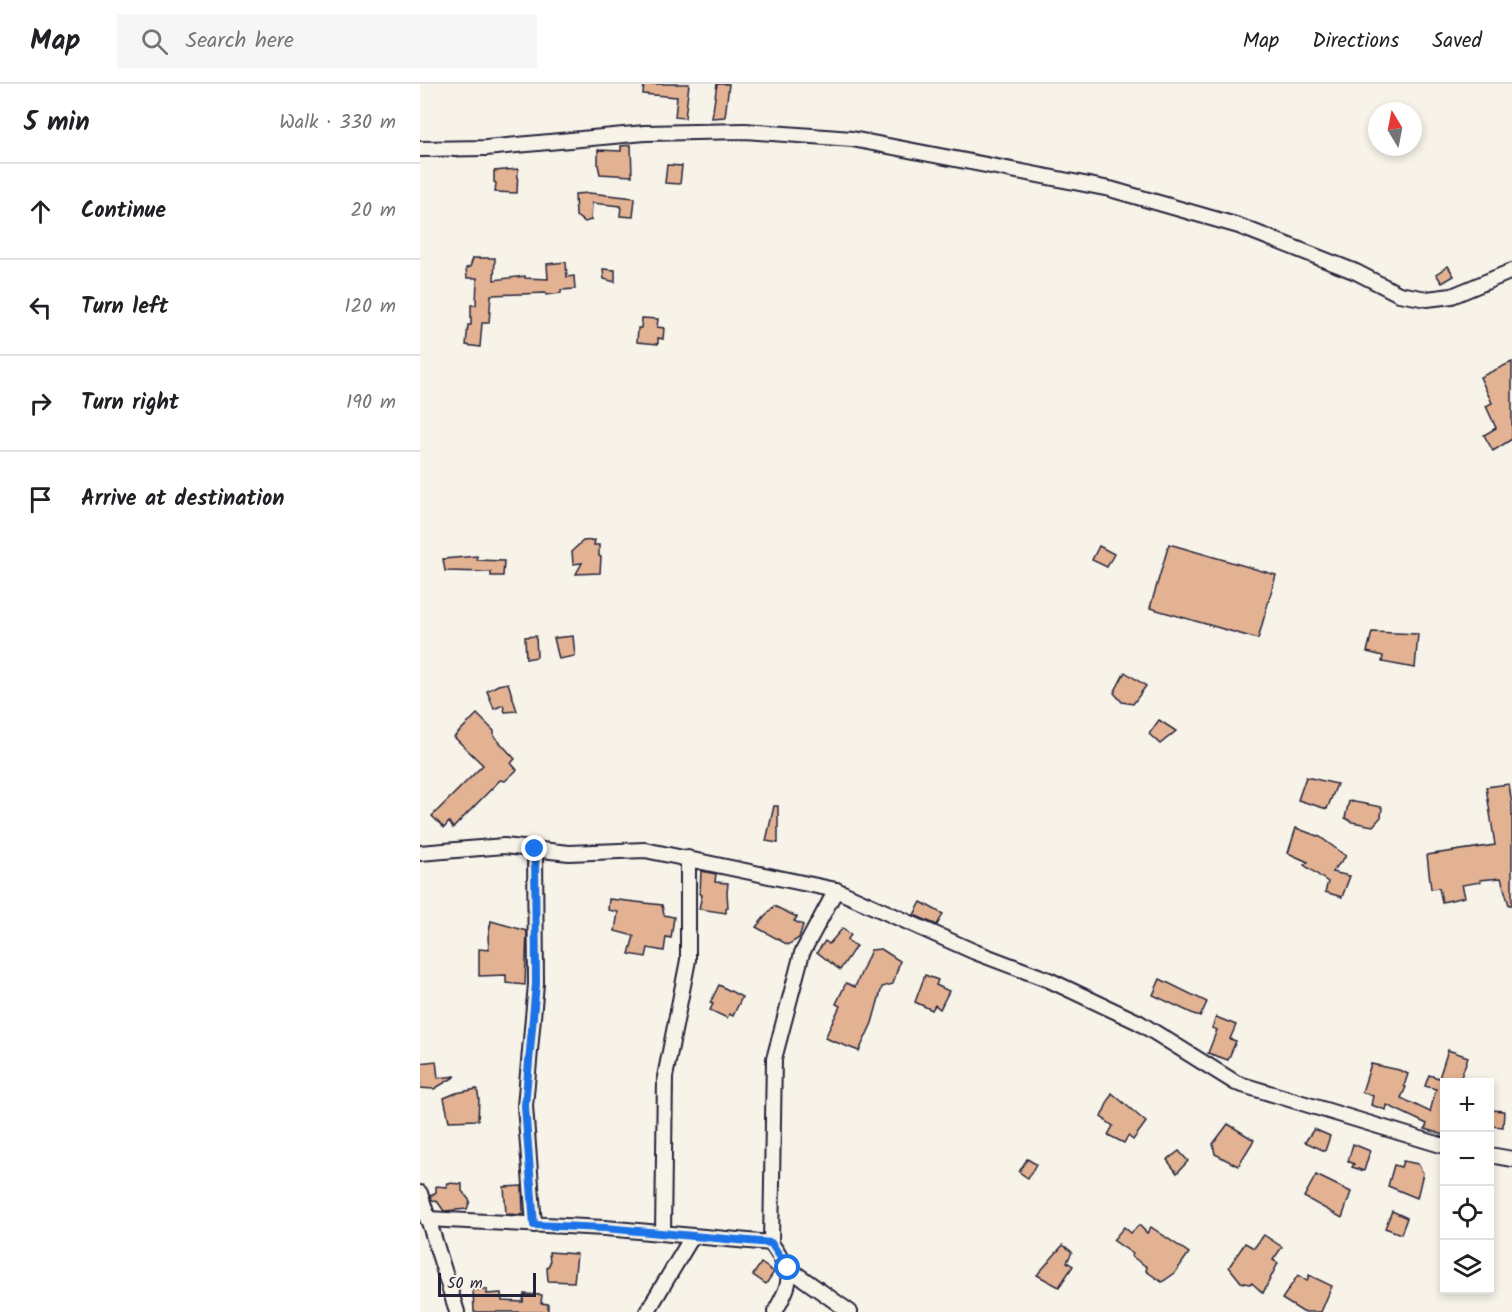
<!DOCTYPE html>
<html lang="en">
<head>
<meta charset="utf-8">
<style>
  body { margin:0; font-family:Kalam,sans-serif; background:#f6f6f6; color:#202124 }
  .controls { position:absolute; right:18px; bottom:18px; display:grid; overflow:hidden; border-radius:0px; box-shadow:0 3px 9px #0003 }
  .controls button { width:54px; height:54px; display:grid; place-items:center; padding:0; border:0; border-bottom:2px solid #e0e0e0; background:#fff; color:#202124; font:30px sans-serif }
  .compass { position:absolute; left:948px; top:18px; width:54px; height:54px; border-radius:50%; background:#fff; box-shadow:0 3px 9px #0003; rotate:350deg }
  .scale { position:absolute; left:18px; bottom:15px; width:98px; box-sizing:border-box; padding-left:6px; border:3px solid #22223b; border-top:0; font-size:16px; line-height:21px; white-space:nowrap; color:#22223b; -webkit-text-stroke:4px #f7f3e8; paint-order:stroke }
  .stop { position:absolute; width:18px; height:18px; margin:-14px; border:4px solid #1a73e8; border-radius:50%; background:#fff }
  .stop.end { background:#1a73e8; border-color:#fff; box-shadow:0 2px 6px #0008 }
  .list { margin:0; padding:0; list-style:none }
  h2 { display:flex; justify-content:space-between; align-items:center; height:78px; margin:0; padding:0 24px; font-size:26px }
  h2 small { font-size:20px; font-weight:400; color:#757577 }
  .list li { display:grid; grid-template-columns:39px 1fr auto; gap:18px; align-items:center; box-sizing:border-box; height:96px; padding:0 24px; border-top:2px solid #e0e0e0 }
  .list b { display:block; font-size:22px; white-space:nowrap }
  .list em { font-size:20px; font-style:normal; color:#757577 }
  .icon { flex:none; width:33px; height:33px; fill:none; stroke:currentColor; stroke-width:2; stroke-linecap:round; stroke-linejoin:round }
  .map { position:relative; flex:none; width:1092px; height:1228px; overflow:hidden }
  header { display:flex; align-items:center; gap:36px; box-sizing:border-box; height:84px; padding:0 30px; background:#fff; border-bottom:2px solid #e0e0e0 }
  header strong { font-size:28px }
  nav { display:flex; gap:33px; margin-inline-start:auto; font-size:21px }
  .search { width:420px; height:54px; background:#f6f6f6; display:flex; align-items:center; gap:15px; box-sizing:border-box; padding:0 21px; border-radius:0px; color:#757577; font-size:22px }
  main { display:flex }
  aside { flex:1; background:#fff }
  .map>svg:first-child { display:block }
  .building { fill:#e2b293; stroke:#22223b; stroke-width:1.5 }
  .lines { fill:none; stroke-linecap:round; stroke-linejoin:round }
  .minor-casing { stroke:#22223b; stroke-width:18 }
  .minor { stroke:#f7f3e8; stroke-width:14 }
  .route { stroke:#1a73e8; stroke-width:8 }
</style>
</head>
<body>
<header>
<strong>Map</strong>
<div class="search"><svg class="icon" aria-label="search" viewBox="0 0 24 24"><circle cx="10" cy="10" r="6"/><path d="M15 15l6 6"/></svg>Search here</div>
<nav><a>Map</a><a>Directions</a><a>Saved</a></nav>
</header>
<main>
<aside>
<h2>5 min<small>Walk · 330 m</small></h2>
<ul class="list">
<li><svg class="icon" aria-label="ahead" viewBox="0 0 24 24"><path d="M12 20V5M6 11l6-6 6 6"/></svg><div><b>Continue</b></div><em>20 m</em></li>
<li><svg class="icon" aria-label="left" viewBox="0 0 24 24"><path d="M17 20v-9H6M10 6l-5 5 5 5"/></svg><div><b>Turn left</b></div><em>120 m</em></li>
<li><svg class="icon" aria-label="right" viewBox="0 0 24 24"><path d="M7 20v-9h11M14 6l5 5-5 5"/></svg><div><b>Turn right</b></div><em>190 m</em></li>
<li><svg class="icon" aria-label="arrive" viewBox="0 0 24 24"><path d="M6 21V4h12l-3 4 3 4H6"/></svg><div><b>Arrive at destination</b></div></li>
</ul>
</aside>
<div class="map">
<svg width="1092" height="1228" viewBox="0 0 1092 1228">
  <rect width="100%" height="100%" fill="#f7f3e8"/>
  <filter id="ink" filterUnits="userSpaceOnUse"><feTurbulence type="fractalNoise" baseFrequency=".0167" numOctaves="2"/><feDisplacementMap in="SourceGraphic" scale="12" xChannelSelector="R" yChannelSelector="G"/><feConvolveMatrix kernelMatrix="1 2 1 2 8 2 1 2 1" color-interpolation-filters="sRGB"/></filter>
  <g filter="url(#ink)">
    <!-- building -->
    <g class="building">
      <path d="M 224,0 L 269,0 L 265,34 L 255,33 L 257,13 L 223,10 Z"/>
      <path d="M 297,0 L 309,0 L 305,33 L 292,34 Z"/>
      <path d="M 211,61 L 212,92 L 180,90 L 178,81 L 178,66 L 201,67 L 201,62 Z"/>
      <path d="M 247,81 L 262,82 L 260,100 L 245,99 Z"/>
      <path d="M 98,85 L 97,109 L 75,108 L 76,99 L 74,98 L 74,87 Z"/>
      <path d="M 169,109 L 215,114 L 213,133 L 200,132 L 201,122 L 172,119 L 171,136 L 165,138 L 156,132 L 155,110 Z"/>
      <path d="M 53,174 L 75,174 L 74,196 L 105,192 L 105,194 L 128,195 L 127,180 L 146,178 L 147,193 L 154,192 L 155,205 L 141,206 L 141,209 L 126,211 L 126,209 L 71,211 L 69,239 L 62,239 L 60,263 L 46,261 L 48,241 L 51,241 L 51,221 L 56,221 L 57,194 L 47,194 L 46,184 L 50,183 Z"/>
      <path d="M 1028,182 L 1034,192 L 1022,199 L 1016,190 Z"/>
      <path d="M 183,185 L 195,186 L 195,198 L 184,195 Z"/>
      <path d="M 222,234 L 238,235 L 237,243 L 244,244 L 243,255 L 238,254 L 238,260 L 217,258 L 218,244 L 221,244 Z"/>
      <path d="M 1092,278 L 1092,355 L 1073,367 L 1064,351 L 1076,344 L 1066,322 L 1072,319 L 1060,293 Z"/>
      <path d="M 175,456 L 174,461 L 179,461 L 179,472 L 181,473 L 180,489 L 156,490 L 162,479 L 153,480 L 152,467 L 163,457 Z"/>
      <path d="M 749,460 L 856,491 L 838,555 L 730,524 Z"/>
      <path d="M 679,462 L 694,470 L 687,483 L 672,476 Z"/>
      <path d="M 57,472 L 57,476 L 84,477 L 83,492 L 71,492 L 71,488 L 25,487 L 23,475 Z"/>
      <path d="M 952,548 L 998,550 L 995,584 L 962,578 L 963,572 L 947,568 Z"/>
      <path d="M 116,552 L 117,573 L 106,575 L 105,553 Z"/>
      <path d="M 153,552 L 155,572 L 139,575 L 134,554 Z"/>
      <path d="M 705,588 L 726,602 L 713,620 L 702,618 L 694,609 Z"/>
      <path d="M 88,599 L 97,627 L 85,628 L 83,621 L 74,625 L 67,607 L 78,601 Z"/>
      <path d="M 57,630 L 74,647 L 74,652 L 95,675 L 91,679 L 97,686 L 85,697 L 80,696 L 33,744 L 29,738 L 24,744 L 12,732 L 63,681 L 34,653 Z"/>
      <path d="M 739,636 L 756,647 L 740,660 L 729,650 Z"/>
      <path d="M 886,693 L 917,700 L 907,725 L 878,716 Z"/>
      <path d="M 1089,700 L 1092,721 L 1092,821 L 1089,821 L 1081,794 L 1060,796 L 1061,798 L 1042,801 L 1045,813 L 1022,818 L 1019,804 L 1011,805 L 1007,771 L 1075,761 L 1066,703 Z"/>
      <path d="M 929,717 L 962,723 L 961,733 L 953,742 L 932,738 L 925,734 Z"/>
      <path d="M 354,722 L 358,722 L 358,759 L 346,757 Z"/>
      <path d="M 876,744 L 900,753 L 926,772 L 912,788 L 930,792 L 922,813 L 905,808 L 908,798 L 884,781 L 888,778 L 868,769 Z"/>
      <path d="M 281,787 L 296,790 L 295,798 L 308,799 L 307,809 L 308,823 L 306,824 L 306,829 L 279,825 L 282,811 L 280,810 Z"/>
      <path d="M 189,815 L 242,821 L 244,831 L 254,833 L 251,854 L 246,853 L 244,867 L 228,864 L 226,873 L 209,870 L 214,852 L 195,847 L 198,828 L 188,826 Z"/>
      <path d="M 501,818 L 523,830 L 517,841 L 494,831 Z"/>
      <path d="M 354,822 L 377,833 L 374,837 L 383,841 L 379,854 L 368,861 L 336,843 Z"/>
      <path d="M 71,837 L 107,847 L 105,901 L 86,899 L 86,891 L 59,892 L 59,865 L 69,866 L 68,853 Z"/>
      <path d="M 423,844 L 431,851 L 427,856 L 436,862 L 420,886 L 397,868 L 405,857 L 409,860 Z"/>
      <path d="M 461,865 L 480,877 L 473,900 L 462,903 L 452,939 L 439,967 L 405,954 L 420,922 L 416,920 L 426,899 L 435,903 L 451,866 Z"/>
      <path d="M 505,891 L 518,896 L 516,901 L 529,907 L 520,925 L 515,921 L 512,926 L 495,918 Z"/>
      <path d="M 740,895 L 787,918 L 780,933 L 733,911 Z"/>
      <path d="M 299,901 L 322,913 L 313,932 L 309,930 L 307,934 L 290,926 L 293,920 L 290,919 Z"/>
      <path d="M 796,933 L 816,941 L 810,955 L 816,957 L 808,976 L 788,969 L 797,946 L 792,944 Z"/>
      <path d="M 1028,966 L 1048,973 L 1039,999 L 1024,999 L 1024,1051 L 1005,1045 L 1007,1040 L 967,1021 L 966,1026 L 951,1021 L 953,1012 L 942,1008 L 951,980 L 979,986 L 988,990 L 984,1002 L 986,1003 L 981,1014 L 1010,1028 L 1016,1005 L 1005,1002 L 1009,991 L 1019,994 Z"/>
      <path d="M 16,977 L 18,994 L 36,992 L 14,1005 L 0,1004 L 0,979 Z"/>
      <path d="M 57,1005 L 59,1015 L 58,1036 L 29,1037 L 24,1014 L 36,1009 Z"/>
      <path d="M 692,1009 L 726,1038 L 713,1056 L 708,1052 L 704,1059 L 688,1051 L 693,1042 L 681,1033 Z"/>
      <path d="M 1070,1026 L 1084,1027 L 1083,1043 L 1070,1042 Z"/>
      <path d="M 808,1040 L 834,1056 L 818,1082 L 795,1070 L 793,1060 Z"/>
      <path d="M 894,1045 L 910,1052 L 905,1067 L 885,1058 Z"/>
      <path d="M 933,1060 L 950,1067 L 944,1087 L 932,1083 L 934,1080 L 928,1077 Z"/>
      <path d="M 759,1067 L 768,1077 L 757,1089 L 747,1076 Z"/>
      <path d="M 607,1075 L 616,1080 L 608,1094 L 599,1088 Z"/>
      <path d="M 983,1077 L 998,1080 L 1003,1089 L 997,1114 L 968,1102 L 974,1081 L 981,1083 Z"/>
      <path d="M 896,1091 L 931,1108 L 922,1134 L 884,1113 Z"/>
      <path d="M 27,1099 L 42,1100 L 42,1107 L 50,1117 L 47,1125 L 24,1127 L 17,1117 L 12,1116 L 10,1112 L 16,1109 L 16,1102 L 27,1103 Z"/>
      <path d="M 102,1102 L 103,1131 L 86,1130 L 84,1103 Z"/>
      <path d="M 972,1127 L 987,1134 L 981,1150 L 965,1144 Z"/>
      <path d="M 719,1141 L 727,1149 L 731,1143 L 769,1169 L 755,1189 L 742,1198 L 726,1187 L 727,1183 L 711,1172 L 713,1170 L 693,1156 L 704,1143 L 711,1149 Z"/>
      <path d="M 844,1151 L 862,1163 L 853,1176 L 858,1179 L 843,1209 L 832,1199 L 829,1200 L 821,1198 L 809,1183 L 825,1159 L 834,1164 Z"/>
      <path d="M 643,1161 L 652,1168 L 647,1178 L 653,1182 L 639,1203 L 617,1191 Z"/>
      <path d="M 129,1168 L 157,1170 L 154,1198 L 128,1197 L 127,1184 L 130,1179 Z"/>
      <path d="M 341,1179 L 354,1188 L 346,1200 L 333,1191 Z"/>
      <path d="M 878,1191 L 887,1197 L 889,1191 L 912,1202 L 901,1228 L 883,1228 L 862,1215 Z"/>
      <path d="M 67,1205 L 67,1210 L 81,1209 L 82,1217 L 103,1218 L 104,1210 L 122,1211 L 121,1219 L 128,1220 L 128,1228 L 54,1228 L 53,1206 Z"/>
    </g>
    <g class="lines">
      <!-- minor casing -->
      <g class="minor-casing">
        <g id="minor">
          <path d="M 0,65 L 66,64 L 225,49 L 325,47 L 432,55 L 690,105 L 819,142 L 936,188 L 979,210 L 1007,215 L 1032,212 L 1092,187"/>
          <path d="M 0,769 L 84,762 L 149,769 L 225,766 L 416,806 L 555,868 L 629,896 L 718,938 L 816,999 L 1024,1062"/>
          <path d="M 1070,1071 L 1092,1075"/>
          <path d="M 0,1109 L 37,1228"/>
          <path d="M 7,1135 L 185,1144 L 351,1159"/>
          <path d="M 114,1141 L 105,1022 L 116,900 L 115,765"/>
          <path d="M 243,1149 L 245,993 L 268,876 L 268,774"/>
          <path d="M 368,1184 L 430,1228"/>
          <path d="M 227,1228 L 272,1153"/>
          <path d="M 355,1228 C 374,1193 373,1192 351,1159 L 354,975 L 382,869 L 416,806"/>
        </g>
      </g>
      <!-- minor -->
      <use href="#minor" class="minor"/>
    </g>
  </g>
  <g class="lines" filter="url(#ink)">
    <!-- route -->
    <path class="route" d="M 115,765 L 116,900 L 105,1022 L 114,1141 L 185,1144 L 351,1159 L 368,1184"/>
  </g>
</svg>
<div class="controls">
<button>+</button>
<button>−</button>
<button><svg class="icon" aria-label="locate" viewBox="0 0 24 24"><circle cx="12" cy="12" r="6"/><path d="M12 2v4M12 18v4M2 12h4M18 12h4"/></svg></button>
<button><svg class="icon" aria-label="layers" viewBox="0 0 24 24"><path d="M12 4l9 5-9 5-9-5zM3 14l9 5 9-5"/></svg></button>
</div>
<svg class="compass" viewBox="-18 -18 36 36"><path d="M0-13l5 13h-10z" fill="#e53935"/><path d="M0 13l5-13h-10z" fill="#757577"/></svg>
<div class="scale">50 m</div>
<div class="stop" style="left:368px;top:1184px"></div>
<div class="stop end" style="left:115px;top:765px"></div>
</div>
</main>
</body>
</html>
